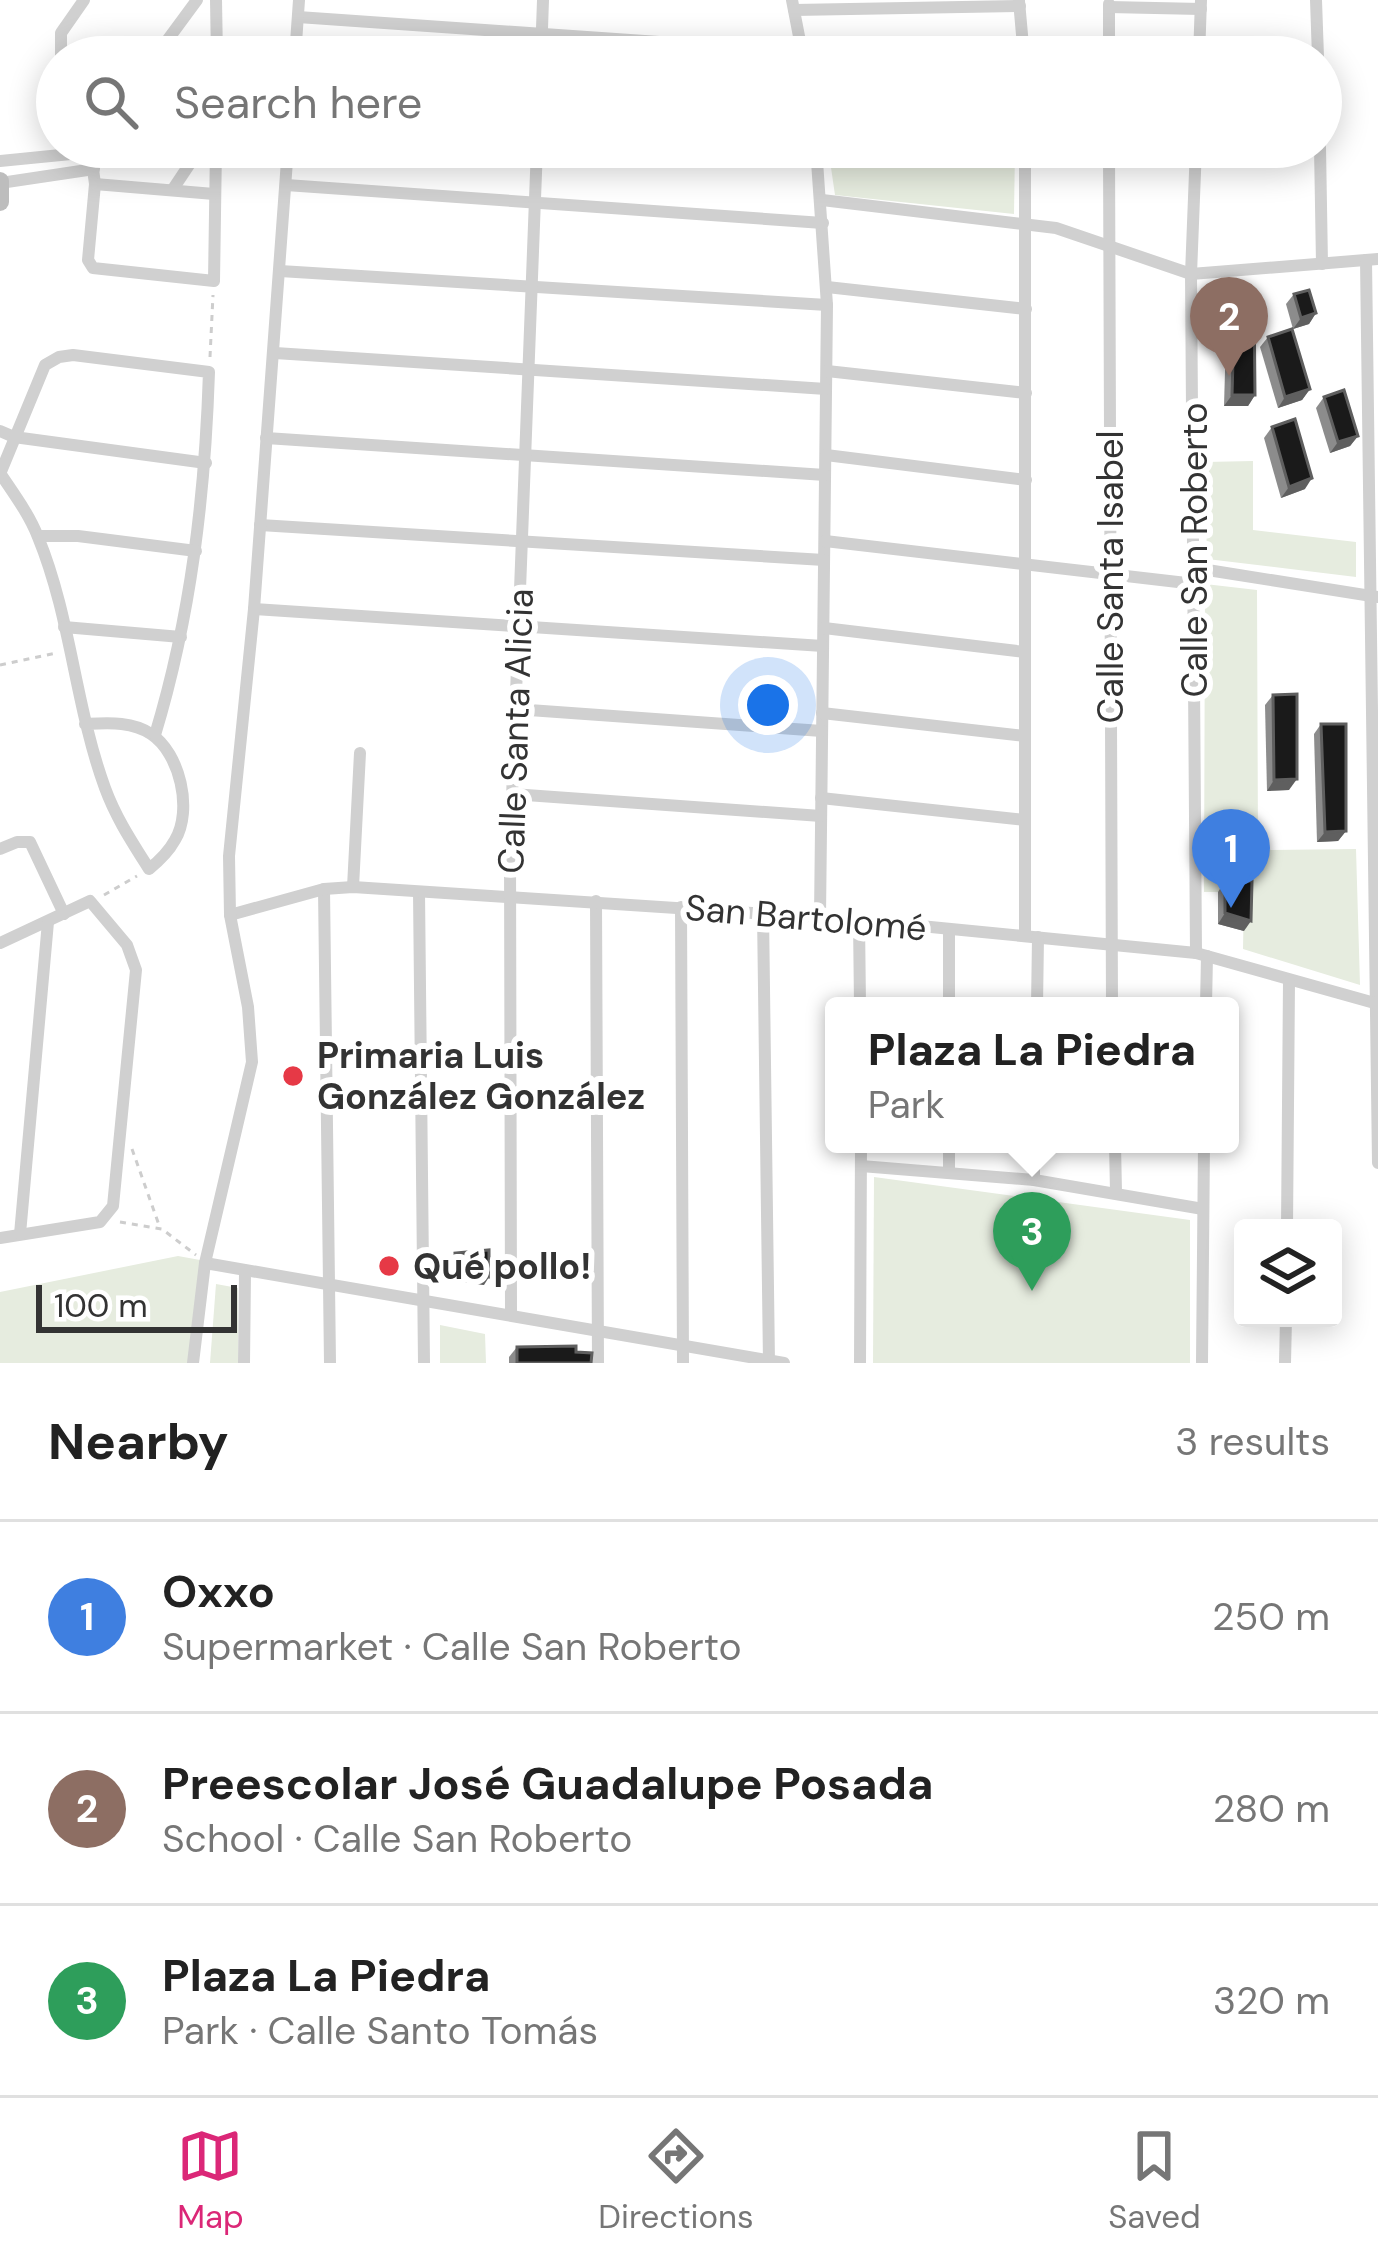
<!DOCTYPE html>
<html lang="en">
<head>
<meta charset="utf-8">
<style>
  body { margin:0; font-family:"DM Sans",sans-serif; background:#f6f6f6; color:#222 }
  .controls { position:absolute; right:36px; bottom:36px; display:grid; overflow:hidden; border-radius:12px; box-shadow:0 6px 30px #0003 }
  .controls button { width:108px; height:108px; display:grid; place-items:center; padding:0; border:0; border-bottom:3px solid #e0e0e0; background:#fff; color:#222; font:60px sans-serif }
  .scale { position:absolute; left:36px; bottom:30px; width:201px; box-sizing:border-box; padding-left:12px; border:6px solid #333; border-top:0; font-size:33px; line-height:42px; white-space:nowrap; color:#333; -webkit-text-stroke:9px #fff; paint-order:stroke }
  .you { position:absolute; left:768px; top:705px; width:42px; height:42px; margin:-30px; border:9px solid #fff; border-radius:50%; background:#1a73e8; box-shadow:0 0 0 18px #1a73e833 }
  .badge { display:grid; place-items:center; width:78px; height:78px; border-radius:50%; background:#db2777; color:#fff; font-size:39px; font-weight:700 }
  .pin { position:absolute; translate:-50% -99px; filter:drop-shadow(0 3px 6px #0008) }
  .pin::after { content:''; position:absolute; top:63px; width:42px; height:36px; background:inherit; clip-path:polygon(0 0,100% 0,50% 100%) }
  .popup { position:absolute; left:825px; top:997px; width:414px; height:156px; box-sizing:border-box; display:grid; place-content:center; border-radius:12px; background:#fff; filter:drop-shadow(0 3px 9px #0005); font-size:39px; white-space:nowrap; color:#767676 }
  .popup b { font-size:45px; color:#222 }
  .popup::after { content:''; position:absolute; left:50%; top:100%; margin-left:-24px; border:24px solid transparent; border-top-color:#fff }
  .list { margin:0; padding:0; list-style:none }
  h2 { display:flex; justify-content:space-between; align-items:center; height:156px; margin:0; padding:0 48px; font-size:51px }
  h2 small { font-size:39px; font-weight:400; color:#767676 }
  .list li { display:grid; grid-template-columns:78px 1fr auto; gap:36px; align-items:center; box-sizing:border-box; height:192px; padding:0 48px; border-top:3px solid #e0e0e0 }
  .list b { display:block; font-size:45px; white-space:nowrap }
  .list p { margin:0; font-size:39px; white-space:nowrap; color:#767676 }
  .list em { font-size:39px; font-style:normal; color:#767676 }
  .icon { flex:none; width:66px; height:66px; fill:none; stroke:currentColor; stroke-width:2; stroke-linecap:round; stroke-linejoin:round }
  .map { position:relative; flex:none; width:1378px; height:1363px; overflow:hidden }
  .search { position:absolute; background:#fff; box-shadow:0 6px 30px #0003; left:36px; right:36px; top:36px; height:132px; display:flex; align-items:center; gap:30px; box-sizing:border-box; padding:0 42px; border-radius:66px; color:#767676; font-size:45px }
  .sheet { height:732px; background:#fff }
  nav { display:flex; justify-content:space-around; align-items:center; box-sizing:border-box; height:168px; border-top:3px solid #e0e0e0; background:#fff; font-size:33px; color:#767676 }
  nav a { display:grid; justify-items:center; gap:6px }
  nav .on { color:#db2777 }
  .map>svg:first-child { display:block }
  .green { fill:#e6ecdf }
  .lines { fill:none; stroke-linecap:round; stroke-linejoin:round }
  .path { stroke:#cdcdcd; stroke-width:3; stroke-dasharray:6 6; stroke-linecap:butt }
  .street { stroke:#d0d0d0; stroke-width:12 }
  .secondary { stroke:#bdbdbd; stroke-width:18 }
  .wall { fill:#8c8c8c }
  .shaded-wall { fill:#5f5f5f }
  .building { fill:#1a1a1a; stroke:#5f5f5f; stroke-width:3 }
  .poi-dot { fill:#e63946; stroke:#fff; stroke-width:4.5 }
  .labels { text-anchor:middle; stroke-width:12; stroke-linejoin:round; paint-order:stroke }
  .street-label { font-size:36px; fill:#333; stroke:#fff }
  .poi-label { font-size:36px; font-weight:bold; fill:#333; stroke:#fff; text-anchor:start }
</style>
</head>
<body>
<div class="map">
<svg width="1378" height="1363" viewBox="0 0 1378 1363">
  <rect width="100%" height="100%" fill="#fff"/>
  <!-- green -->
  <g class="green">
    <path d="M 813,50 L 1016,52 L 1016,57 L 814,57 Z"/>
    <path d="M 828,147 L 1015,147 L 1014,214 L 835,195 Z"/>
    <path d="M 1253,461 L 1253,530 L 1356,542 L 1356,577 L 1207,559 L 1205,462 Z"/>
    <path d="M 1205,584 L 1257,590 L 1258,850 L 1356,849 L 1360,985 L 1243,949 L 1244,892 L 1204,892 Z"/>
    <path d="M 874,1177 L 1190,1220 L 1190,1363 L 873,1363 Z"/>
    <path d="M 178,1256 L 200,1260 L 189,1363 L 0,1363 L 0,1292 Z"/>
    <path d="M 216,1284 L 238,1288 L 238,1363 L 210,1363 Z"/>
    <path d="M 440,1325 L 485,1334 L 486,1363 L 440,1363 Z"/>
  </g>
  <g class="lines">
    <!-- path -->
    <g class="path">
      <path d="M 210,357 L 213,295"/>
      <path d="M 0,665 L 56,653"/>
      <path d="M 104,895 L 137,876"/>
      <path d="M 132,1149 L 159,1225"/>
      <path d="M 120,1222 L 162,1229 L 196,1255"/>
    </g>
    <!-- street -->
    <g class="street">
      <path d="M 216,0 L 217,57"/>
      <path d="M 792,0 L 803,57"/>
      <path d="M 1316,0 L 1318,57"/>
      <path d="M 1019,1 L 1024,57"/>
      <path d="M 1109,4 L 1109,57"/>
      <path d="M 1109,7 L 1201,9"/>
      <path d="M 794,10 L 1020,6"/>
      <path d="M 298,17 L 802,52"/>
      <path d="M 61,57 L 61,33 L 84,0"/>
      <path d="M 155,57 L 197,0"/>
      <path d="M 295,57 L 299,0"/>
      <path d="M 541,57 L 543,0"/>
      <path d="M 1199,57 L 1201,0"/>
      <path d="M 90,147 L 95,184 L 88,260 L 93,268 L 214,281 L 216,147"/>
      <path d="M 816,147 L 827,305 L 820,917"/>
      <path d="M 1109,147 L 1112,1006"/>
      <path d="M 1320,147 L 1322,264"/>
      <path d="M 0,161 L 91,152"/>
      <path d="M 0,183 L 94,169"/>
      <path d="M 95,184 L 214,194"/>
      <path d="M 286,185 L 823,223"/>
      <path d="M 173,189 L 201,147"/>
      <path d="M 822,200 L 1056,228 L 1191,274 L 1378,259"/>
      <path d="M 1366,260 L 1378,1163"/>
      <path d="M 280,271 L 827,305"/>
      <path d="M 827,287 L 1026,309"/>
      <path d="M 275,353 L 826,389"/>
      <path d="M 827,371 L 1026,393"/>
      <path d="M 0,431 L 14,437 L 206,463"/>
      <path d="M 266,438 L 825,475"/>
      <path d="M 826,455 L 1026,480"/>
      <path d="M 0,473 C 14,494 29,514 38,537 C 71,617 75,706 105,788 C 116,818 132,842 149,869 C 159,861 169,851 175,840 C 193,810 180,753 151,734 C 132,721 108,723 85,724"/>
      <path d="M 0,474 L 45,365 L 59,357 L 73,355 L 209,372 C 205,496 191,616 155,735"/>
      <path d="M 260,525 L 824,560"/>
      <path d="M 38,536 L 78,536 L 196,551"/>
      <path d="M 825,541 L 1195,584"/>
      <path d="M 1195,568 L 1378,597"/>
      <path d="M 254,609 L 823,646"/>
      <path d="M 64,627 L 181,637"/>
      <path d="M 824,628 L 1025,652"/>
      <path d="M 515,709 L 822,731"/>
      <path d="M 822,713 L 1025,736"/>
      <path d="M 512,794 L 821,816"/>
      <path d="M 821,798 L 1025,820"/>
      <path d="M 0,849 L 17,842 L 30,842 L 64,914"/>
      <path d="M 353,887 L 360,753"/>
      <path d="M 324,889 L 330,1363"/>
      <path d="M 419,892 L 424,1363"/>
      <path d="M 596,901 L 598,1363"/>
      <path d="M 681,907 L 683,1363"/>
      <path d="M 763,913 L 769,1363"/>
      <path d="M 230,915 L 324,889 L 353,887 L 859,920 L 1196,953 L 1378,1004"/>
      <path d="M 859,920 L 860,1006"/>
      <path d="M 1025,936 L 1025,147"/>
      <path d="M 0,943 L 90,901 L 127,945 L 136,970 L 113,1206 L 100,1222 L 0,1238"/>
      <path d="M 1196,953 L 1191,274 L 1196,147"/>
      <path d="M 949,1006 L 949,929"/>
      <path d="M 1037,1006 L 1038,937"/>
      <path d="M 1206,1006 L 1207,956"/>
      <path d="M 1115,1144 L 1116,1192"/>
      <path d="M 861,1166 L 1034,1180 L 1203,1209"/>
      <path d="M 949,1172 L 949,1144"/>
      <path d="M 1034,1180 L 1034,1144"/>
      <path d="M 1287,1228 L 1289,981"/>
      <path d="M 20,1234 L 48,922"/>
      <path d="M 205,1263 L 784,1363"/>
      <path d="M 511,1315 L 510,850 L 537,147"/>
      <path d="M 193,1363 L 205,1263 L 252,1062 L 248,1007 L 230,915 L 229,856 L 254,609 L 288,147"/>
      <path d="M 244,1363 L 245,1272"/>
      <path d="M 860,1363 L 861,1144"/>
      <path d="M 1202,1363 L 1204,1144"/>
      <path d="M 1285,1363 L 1286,1318"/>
    </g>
    <!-- secondary -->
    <path class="secondary" d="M 0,181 L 0,202"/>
  </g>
  <!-- wall -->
  <g class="wall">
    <path d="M 1235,291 L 1255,395 L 1248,406 L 1224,406 L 1227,302 Z"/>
    <path d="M 1294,294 L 1316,313 L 1309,324 L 1293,329 L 1286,304 Z"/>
    <path d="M 1268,337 L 1310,389 L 1302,400 L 1278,408 L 1260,347 Z"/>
    <path d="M 1324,397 L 1358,436 L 1350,446 L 1330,453 L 1316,408 Z"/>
    <path d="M 1272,427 L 1305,489 L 1281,498 L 1264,438 Z"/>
    <path d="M 1273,695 L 1289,790 L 1267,791 L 1265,705 Z"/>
    <path d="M 1321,724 L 1346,831 L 1338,841 L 1317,842 L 1314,734 Z"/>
    <path d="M 1225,881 L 1244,931 L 1218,924 L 1218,892 Z"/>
    <path d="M 455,1253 L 484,1285 L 451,1280 L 450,1260 Z"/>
    <path d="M 517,1347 L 576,1352 L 591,1363 L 509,1363 L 509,1357 Z"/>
  </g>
  <!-- shaded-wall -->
  <g class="shaded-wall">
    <path d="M 1316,313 L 1309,324 L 1293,329 L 1301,318 Z"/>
    <path d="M 1310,389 L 1302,400 L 1278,408 L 1285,397 Z"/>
    <path d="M 1232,395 L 1255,395 L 1248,406 L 1224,406 Z"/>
    <path d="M 1358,436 L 1350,446 L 1330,453 L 1338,442 Z"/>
    <path d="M 1312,478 L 1305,489 L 1281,498 L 1289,487 Z"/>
    <path d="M 1297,779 L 1289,790 L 1267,791 L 1274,780 Z"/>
    <path d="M 1346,831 L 1338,841 L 1317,842 L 1325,832 Z"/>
    <path d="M 1225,913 L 1251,921 L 1244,931 L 1218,924 Z"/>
    <path d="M 456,1273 L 489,1277 L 484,1285 L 451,1280 Z"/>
  </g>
  <!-- building -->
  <g class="building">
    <path d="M 1309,290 L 1316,313 L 1301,318 L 1294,294 Z"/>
    <path d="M 1235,291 L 1254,291 L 1255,395 L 1232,395 Z"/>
    <path d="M 1292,329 L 1310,389 L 1285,397 L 1268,337 Z"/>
    <path d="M 1344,390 L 1358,436 L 1338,442 L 1324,397 Z"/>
    <path d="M 1295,419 L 1312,478 L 1289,487 L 1272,427 Z"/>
    <path d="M 1297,694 L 1297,779 L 1274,780 L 1273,695 Z"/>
    <path d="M 1321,724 L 1346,724 L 1346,831 L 1325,832 Z"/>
    <path d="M 1225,881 L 1252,881 L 1251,921 L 1225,913 Z"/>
    <path d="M 489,1250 L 489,1277 L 456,1273 L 455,1253 Z"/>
    <path d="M 576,1346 L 576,1352 L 592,1353 L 591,1363 L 517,1363 L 517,1347 Z"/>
  </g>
  <!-- markers -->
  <g class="poi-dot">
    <circle cx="293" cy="1076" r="12"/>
    <circle cx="389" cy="1266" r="12"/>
  </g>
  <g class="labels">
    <!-- street labels -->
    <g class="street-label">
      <text transform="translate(1194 550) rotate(-90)" y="13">Calle San Roberto</text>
      <text transform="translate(1110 577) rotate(-90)" y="13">Calle Santa Isabel</text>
      <text transform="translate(515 731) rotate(-88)" y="13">Calle Santa Alicia</text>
      <text transform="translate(806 917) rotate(5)" y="13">San Bartolomé</text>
    </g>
    <!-- poi labels -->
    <g class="poi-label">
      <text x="317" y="1068">Primaria Luis<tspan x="317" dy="41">González González</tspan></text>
      <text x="413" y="1279">Qué pollo!</text>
    </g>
  </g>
</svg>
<div class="controls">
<button><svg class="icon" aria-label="layers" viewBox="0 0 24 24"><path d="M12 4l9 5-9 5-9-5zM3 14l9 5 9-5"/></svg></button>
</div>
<div class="scale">100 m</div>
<div class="you"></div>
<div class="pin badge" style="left:1231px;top:908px;background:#3f7fe0">1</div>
<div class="pin badge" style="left:1229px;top:376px;background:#8d6e63">2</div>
<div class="pin badge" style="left:1032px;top:1291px;background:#2e9e5b">3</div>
<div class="popup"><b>Plaza La Piedra</b>Park</div>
<div class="search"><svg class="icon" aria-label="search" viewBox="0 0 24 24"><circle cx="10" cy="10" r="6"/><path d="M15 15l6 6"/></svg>Search here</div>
</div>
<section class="sheet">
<h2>Nearby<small>3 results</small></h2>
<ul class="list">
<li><span class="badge" style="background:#3f7fe0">1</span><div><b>Oxxo</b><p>Supermarket · Calle San Roberto</p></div><em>250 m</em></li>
<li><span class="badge" style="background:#8d6e63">2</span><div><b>Preescolar José Guadalupe Posada</b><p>School · Calle San Roberto</p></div><em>280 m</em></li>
<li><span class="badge" style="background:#2e9e5b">3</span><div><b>Plaza La Piedra</b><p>Park · Calle Santo Tomás</p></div><em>320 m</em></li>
</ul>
</section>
<nav>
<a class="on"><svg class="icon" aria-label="map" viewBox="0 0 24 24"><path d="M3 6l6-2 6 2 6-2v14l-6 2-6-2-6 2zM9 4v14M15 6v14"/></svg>Map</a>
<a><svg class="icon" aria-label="directions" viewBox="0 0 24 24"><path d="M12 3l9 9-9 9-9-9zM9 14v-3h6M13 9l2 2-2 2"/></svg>Directions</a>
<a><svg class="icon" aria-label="saved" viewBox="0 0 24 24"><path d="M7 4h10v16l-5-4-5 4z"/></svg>Saved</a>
</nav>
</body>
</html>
